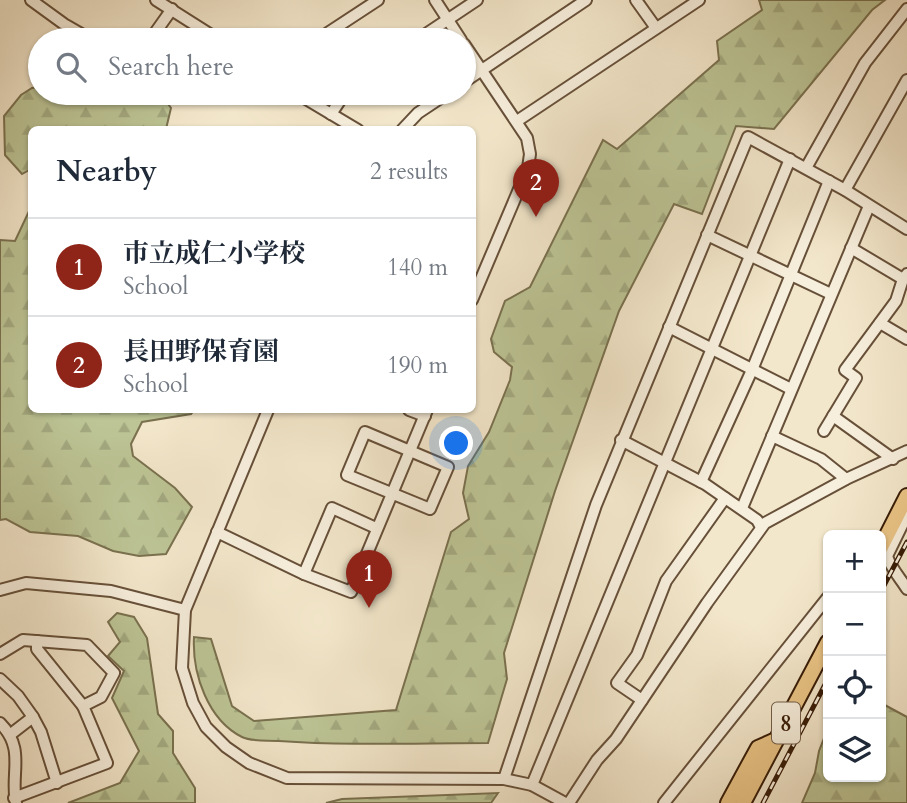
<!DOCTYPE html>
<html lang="en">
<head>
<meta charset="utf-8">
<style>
  body { margin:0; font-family:Cardo,"Noto Serif JP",serif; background:#f2f2f3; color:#1f2937 }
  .controls { position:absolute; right:21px; bottom:21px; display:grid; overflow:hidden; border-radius:10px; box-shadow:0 2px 5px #0004 }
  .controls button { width:63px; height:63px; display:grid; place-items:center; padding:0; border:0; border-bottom:2px solid #e0e1e3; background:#fff; color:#1f2937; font:35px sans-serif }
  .you { position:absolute; left:457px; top:444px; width:24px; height:24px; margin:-18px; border:5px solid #fff; border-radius:50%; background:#1a73e8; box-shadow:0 0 0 10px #1a73e833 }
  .badge { display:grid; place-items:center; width:46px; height:46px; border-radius:50%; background:#8f2418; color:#fff; font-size:23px; font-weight:700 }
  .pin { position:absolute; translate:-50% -58px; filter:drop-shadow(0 2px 4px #0008) }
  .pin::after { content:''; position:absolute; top:37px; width:24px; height:21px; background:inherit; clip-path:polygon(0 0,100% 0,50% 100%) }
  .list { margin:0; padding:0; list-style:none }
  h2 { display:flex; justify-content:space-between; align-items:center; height:91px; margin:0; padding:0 28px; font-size:30px }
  h2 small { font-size:23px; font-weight:400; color:#747a83 }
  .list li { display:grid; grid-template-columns:46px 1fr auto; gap:21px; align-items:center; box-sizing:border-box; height:98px; padding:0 28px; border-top:2px solid #e0e1e3 }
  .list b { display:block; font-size:26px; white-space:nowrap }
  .list p { margin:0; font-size:23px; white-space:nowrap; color:#747a83 }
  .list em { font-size:23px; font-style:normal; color:#747a83 }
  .icon { flex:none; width:38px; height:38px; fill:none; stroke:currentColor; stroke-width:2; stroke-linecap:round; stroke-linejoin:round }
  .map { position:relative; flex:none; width:907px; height:803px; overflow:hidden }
  .search { position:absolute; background:#fff; box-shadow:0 2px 5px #0004; left:28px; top:28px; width:448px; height:77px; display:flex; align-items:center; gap:18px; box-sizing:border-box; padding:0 24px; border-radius:38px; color:#747a83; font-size:26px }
  .panel { position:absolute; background:#fff; box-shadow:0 2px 5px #0004; left:28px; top:126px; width:448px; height:287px; border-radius:10px }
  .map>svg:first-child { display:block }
  .forest { fill:url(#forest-firs); stroke:#7a714f; stroke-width:2 }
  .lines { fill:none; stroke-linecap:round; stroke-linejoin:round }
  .minor-casing { stroke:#675039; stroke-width:14 }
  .major-casing { stroke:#381d08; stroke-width:18 }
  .minor { stroke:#f7efdd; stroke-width:10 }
  .major { stroke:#eac486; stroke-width:14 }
  .rail-casing { stroke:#381d08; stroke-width:5 }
  .rail { stroke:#f7efdd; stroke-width:2.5; stroke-dasharray:8; stroke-linecap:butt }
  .labels { text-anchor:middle; stroke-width:5; stroke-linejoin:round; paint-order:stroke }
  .shield { fill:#f7efdd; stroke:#715c48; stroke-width:2 }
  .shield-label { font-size:24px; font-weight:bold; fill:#381d08 }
</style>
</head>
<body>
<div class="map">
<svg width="907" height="803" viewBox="0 0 907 803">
  <defs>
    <pattern id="forest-firs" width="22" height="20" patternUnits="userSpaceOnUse" patternTransform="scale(1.75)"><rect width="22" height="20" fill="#bdc596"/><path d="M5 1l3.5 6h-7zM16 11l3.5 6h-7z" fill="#a3a980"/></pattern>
  </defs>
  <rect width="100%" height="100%" fill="#f3e7cb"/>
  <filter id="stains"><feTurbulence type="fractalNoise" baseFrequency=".00286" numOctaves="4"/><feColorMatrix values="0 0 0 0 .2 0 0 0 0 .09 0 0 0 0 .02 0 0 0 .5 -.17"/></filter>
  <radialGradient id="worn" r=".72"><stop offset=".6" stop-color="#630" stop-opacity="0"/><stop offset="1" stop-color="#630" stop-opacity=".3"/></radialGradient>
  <!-- forest -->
  <g class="forest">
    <path d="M 759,0 L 885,0 L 872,10 L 774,129 L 736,126 L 702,214 L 674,204 L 619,311 L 555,491 L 504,653 L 507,679 L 488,743 C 419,743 348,746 279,741 C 268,740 252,742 242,737 C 208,720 192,674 194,637 L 211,639 L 232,706 L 254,721 L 396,710 L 451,532 L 469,519 L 463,493 L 468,466 L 489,432 L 510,380 L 512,367 L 494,352 L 491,339 L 505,301 L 530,287 L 603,140 L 617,149 L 719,60 L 717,41 L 762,10 Z"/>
    <path d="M 40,87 L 40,93 L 151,93 L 163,97 L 171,108 L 166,129 L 32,130 L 31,169 L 22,174 L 5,155 L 4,116 L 21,95 L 32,88 Z"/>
    <path d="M 31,207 L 32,410 L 194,410 L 191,414 L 142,422 L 131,444 L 133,456 L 175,488 L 192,507 L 166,554 L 139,556 L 113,551 L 78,536 L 30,532 L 6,519 L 0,520 L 0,240 L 15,241 Z"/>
    <path d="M 117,613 L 134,617 L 147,638 L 158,714 L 173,731 L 173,753 L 195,788 L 195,803 L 68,803 L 120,783 L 139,751 L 112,698 L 124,671 L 108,656 L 120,642 L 108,622 Z"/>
    <path d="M 881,703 L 907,717 L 907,803 L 802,803 L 815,773 L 819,751 L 828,728 L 828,777 L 881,777 Z"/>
    <path d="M 498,793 L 491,803 L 326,803 L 342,799 Z"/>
  </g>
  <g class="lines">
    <!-- minor casing -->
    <g class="minor-casing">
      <g id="minor">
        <path d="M 31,0 L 64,24 L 92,40"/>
        <path d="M 156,0 L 219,40"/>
        <path d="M 435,0 L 461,40"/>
        <path d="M 636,0 L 656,28"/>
        <path d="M 150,40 L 172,9"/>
        <path d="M 317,40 L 378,0"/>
        <path d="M 417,40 L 477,0"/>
        <path d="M 464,44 L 527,138 L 530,154 L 528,168 L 472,300"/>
        <path d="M 464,82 L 586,0"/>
        <path d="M 296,93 L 358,130"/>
        <path d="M 331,114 L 345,93"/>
        <path d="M 517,121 L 699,0"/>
        <path d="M 402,130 L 418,113 L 448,93"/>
        <path d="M 806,168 L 865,63 L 907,9"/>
        <path d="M 845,190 L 907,80"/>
        <path d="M 707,235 L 831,294"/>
        <path d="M 851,248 L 903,279 L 907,274"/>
        <path d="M 880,323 L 907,339"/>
        <path d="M 669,327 L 791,389"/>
        <path d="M 268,410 L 185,610 L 182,668 L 193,703 L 206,727 L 226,747 L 249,763 L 287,778 L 504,779 L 532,785 L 565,803"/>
        <path d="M 409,410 L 425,416"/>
        <path d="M 833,416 L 893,459"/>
        <path d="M 824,431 L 856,378 L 845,370 L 896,301 L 903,279"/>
        <path d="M 365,432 L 448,467 L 430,509 L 347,475 Z"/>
        <path d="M 772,436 L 821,459 L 846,479"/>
        <path d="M 621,440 L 705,484 L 757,520 L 761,527"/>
        <path d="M 701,482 L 752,370 L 829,181"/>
        <path d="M 742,508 L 869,206"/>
        <path d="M 907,515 L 887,556 C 890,567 901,579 907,589"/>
        <path d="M 217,532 L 304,574 L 351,592 L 427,410"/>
        <path d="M 304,574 L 332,508 L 376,528"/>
        <path d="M 0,590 L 26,583 L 111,591 L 185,610"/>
        <path d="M 37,641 L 37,649 L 83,706"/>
        <path d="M 0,654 L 23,640 L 87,645 L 114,673 L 101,697 L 83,706 L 107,763 L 14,798"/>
        <path d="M 0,679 L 18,696 L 33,717 L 11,734"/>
        <path d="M 642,700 L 617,683 L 637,655 L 666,581 L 725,498"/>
        <path d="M 33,717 L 41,732 L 57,783"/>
        <path d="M 0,723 C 26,749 10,773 16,803"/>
        <path d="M 504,779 L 596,505 L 748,137 L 845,190 L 907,229"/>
        <path d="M 532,785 L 790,159"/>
        <path d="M 569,803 L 597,760 L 616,739 L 707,603 L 765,523 L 846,479 L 907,451"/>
        <path d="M 664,803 L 828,597"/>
      </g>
    </g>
    <!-- major casing -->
    <g class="major-casing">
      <g id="major">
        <path d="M 881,547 L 907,496"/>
        <path d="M 728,803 L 758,748 L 776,740"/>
        <path d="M 743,803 L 828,642"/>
      </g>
    </g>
    <!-- minor -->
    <use href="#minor" class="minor"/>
    <!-- major -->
    <use href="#major" class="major"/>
    <!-- rail casing -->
    <g class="rail-casing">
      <g id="rail">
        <path d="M 881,591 L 907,542"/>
        <path d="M 763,803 L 828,679"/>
      </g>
    </g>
    <!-- rail -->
    <use href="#rail" class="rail"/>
  </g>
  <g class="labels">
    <!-- shield labels -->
    <rect class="shield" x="772" y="702.5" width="28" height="41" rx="5"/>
    <g class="shield-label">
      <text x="786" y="731">8</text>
    </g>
  </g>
  <rect width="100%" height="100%" filter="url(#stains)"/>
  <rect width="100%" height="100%" fill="url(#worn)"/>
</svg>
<div class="controls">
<button>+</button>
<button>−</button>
<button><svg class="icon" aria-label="locate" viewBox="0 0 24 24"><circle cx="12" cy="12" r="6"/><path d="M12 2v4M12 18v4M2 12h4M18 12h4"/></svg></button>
<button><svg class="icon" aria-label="layers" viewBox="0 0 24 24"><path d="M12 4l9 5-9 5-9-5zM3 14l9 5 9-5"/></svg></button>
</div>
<div class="you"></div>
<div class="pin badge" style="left:369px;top:608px">1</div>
<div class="pin badge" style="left:536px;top:217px">2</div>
<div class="search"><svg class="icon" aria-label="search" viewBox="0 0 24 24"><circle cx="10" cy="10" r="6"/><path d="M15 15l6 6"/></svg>Search here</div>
<section class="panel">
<h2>Nearby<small>2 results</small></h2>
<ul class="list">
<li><span class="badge">1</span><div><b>市立成仁小学校</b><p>School</p></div><em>140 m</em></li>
<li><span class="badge">2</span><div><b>長田野保育園</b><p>School</p></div><em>190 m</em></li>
</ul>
</section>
</div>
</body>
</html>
